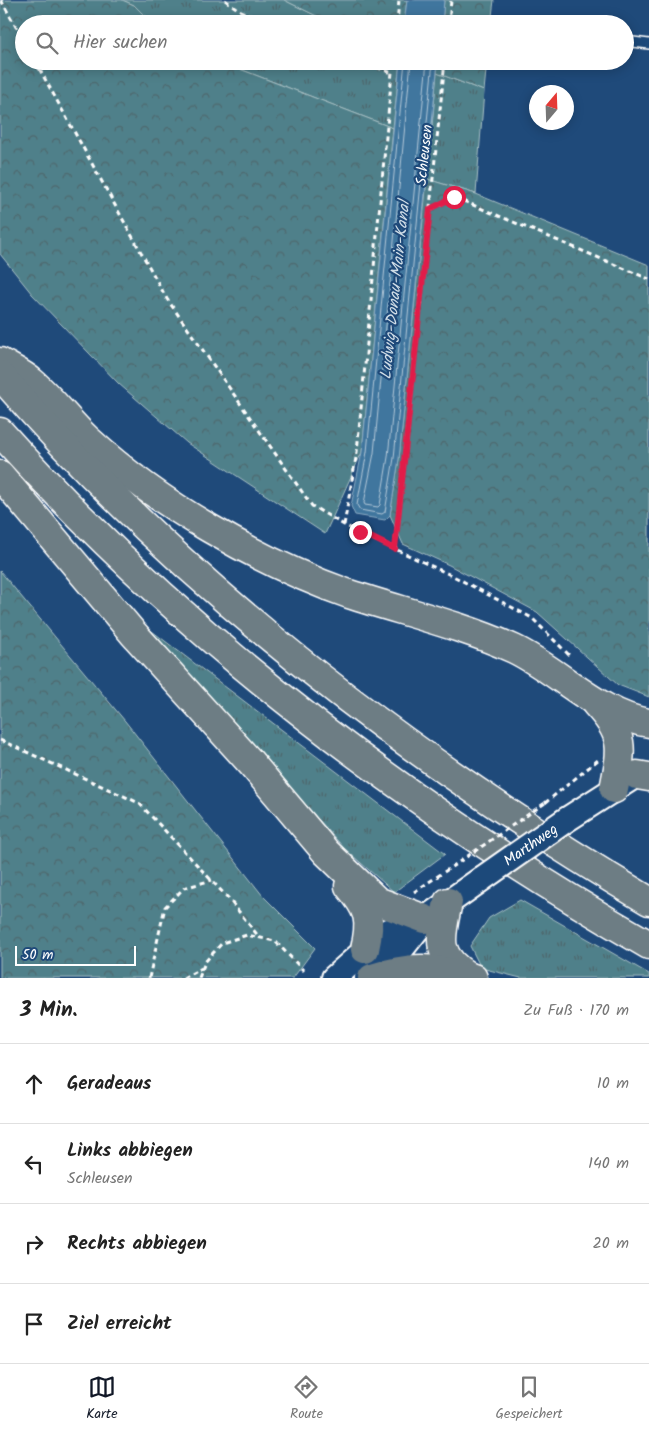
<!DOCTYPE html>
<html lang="de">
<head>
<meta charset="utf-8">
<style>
  body { margin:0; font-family:Kalam,sans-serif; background:#f6f6f6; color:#222 }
  .compass { position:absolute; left:529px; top:85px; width:45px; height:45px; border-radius:50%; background:#fff; box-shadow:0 2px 12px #0003; rotate:19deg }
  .scale { position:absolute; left:15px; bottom:12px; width:121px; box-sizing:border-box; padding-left:5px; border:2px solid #fff; border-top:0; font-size:14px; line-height:18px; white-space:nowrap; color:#fff; -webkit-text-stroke:4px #1f4a7a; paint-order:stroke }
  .stop { position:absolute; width:15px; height:15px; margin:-11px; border:4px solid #e11d48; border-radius:50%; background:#fff }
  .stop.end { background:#e11d48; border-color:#fff; box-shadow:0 1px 5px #0008 }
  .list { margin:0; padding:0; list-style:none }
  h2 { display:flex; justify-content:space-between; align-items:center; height:65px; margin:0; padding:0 20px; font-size:21px }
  h2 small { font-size:16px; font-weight:400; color:#767676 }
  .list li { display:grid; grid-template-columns:32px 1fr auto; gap:15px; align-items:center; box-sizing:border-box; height:80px; padding:0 20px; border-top:1px solid #e0e0e0 }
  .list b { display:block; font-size:19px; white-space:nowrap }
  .list p { margin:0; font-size:16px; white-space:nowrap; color:#767676 }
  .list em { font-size:16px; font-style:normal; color:#767676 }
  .icon { flex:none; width:28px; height:28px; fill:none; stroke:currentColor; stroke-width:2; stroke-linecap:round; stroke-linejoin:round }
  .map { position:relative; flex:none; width:649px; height:978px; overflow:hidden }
  .search { position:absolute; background:#fff; box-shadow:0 2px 12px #0003; left:15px; right:15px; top:15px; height:55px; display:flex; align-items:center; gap:12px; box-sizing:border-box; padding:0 18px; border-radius:28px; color:#767676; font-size:19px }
  .sheet { height:385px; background:#fff }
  nav { display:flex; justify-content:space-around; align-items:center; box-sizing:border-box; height:70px; border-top:1px solid #e0e0e0; background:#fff; font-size:14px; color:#767676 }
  nav a { display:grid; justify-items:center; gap:2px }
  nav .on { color:#111827 }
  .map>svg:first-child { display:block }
  .grass { fill:url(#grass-tufts); stroke:#a8c0c4 }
  .forest { fill:url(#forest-crowns); stroke:#a8c0c4 }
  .water { fill:#41769e; stroke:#8dadc5 }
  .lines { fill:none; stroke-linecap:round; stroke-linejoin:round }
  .shore { stroke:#b3c8d8; stroke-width:1 }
  .service-casing { stroke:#fff; stroke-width:12 }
  .secondary-casing { stroke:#fff; stroke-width:28 }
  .motorway-casing { stroke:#fff; stroke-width:31 }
  .path { stroke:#fff; stroke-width:3; stroke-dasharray:5 4; stroke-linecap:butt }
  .service { stroke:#1f4a7a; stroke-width:9 }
  .secondary { stroke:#1f4a7a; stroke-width:24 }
  .motorway { stroke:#6d7d84; stroke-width:28 }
  .secondary-bridge-casing { stroke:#fff; stroke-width:28; stroke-linecap:butt }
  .path-bridge { stroke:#fff; stroke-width:3; stroke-dasharray:5 4; stroke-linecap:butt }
  .secondary-bridge { stroke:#1f4a7a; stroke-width:24 }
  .route { stroke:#e11d48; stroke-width:6 }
  .labels { text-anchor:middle; stroke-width:4.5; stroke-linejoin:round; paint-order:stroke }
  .street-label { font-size:15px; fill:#fff; stroke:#1f4a7a }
  .water-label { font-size:16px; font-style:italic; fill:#d0dde7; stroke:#1f4a7a }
</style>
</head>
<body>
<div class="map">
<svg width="649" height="978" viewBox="0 0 649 978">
  <defs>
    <pattern id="grass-tufts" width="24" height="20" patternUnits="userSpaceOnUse" patternTransform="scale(1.25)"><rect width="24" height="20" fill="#50808a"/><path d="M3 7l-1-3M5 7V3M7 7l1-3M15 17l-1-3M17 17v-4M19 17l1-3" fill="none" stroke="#4e666b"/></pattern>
    <pattern id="forest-crowns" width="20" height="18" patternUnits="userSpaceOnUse" patternTransform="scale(1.25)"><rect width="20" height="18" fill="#50808a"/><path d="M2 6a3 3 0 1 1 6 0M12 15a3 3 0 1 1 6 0" fill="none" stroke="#4e666b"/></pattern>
  </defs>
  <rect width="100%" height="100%" fill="#1f4a7a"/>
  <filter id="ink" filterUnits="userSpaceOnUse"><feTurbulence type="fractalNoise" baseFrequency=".02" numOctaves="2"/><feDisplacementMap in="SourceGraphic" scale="10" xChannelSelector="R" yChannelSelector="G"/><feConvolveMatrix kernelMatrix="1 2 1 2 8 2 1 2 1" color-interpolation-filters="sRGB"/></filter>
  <g filter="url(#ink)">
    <!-- grass -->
    <g class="grass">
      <path d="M 122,0 L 284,0 L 333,24 L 153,24 L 134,5 Z"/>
      <path d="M 219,61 L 400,61 L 393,128 Z"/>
      <path d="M 437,73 L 484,91 L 476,194 L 427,179 Z"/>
      <path d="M 144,625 L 445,854 L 394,892 L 344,848 Z"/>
      <path d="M 520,900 L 649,974 L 649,978 L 521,978 L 481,968 L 470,946 L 489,918 Z"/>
    </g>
    <!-- forest -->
    <g class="forest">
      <path d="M 0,0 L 122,0 L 134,5 L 153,24 L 24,24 L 24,61 L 219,61 L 393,128 L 362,452 L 325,534 L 187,443 L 119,384 L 32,294 L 0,254 Z"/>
      <path d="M 284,0 L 407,0 L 404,24 L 333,24 Z"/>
      <path d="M 444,0 L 494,0 L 491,24 L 442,24 Z"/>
      <path d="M 438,61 L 487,61 L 484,91 L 437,73 Z"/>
      <path d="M 427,179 L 476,194 L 649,265 L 649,697 L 618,685 L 537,612 L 449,565 L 403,544 L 390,515 L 399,459 Z"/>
      <path d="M 0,571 L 125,721 L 263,896 L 315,948 L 293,978 L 0,978 Z"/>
    </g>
    <!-- water -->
    <g class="water">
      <path d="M 407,0 L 444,0 L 442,24 L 404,24 Z"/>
      <path d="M 400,61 L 438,61 L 399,459 L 390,515 L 385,520 L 355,515 L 351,506 L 362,452 Z"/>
    </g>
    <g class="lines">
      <!-- shore -->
      <g class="shore">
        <path d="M 405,61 L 367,452 L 357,505 L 360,510 L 382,514 L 385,512 L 394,458 L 433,61"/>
        <path d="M 411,61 L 374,453 L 364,503 L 365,505 L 378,507 L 380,505 L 388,457 L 427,61"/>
      </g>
      <!-- service casing -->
      <g class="service-casing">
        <path id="service" d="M 625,41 L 649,44"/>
      </g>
      <!-- secondary casing -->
      <g class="secondary-casing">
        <g id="secondary">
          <path d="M 566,820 L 630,779"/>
          <path d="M 334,978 L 386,932 L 425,919"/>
          <path d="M 367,978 L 403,947 L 425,919 L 483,878"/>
        </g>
      </g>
      <!-- motorway casing -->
      <g class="motorway-casing">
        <g id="motorway">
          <path d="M 0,362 C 10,368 23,374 32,382 C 52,399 68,421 87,439 C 124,473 166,503 209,528 C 253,554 301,577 349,594 C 404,612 461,625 514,649 C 558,670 600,716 649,723"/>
          <path d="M 0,375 C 182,586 410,759 649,901"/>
          <path d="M 0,432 C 184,638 410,808 649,945"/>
          <path d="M 0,475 L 133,633 L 251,763 L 326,852 L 377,901 L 425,919"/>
          <path d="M 596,704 C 626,736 622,749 614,789"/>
          <path d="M 637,775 L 649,777"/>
          <path d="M 349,886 C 369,910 372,919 365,949"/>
          <path d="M 448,902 C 441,937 433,954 468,976"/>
          <path d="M 372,978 C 411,965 434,967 473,978"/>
        </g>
      </g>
      <!-- path -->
      <g class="path">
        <path d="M 1,0 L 24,41"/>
        <path d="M 225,0 L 239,10 L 269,24"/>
        <path d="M 397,24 L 399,0"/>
        <path d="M 449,24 L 451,0"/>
        <path d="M 464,24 L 471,22 L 486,24"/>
        <path d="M 35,61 L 167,299 L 312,506 L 344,525 L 457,578 L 532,618 L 571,657"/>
        <path d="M 360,61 L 392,73"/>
        <path d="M 431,209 L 454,197 L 649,279"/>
        <path d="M 344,525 L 357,452 L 393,61"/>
        <path d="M 395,549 L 445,61"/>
        <path d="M 0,740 L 139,803 L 228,898 L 259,937"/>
        <path d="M 545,803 L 598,760"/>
        <path d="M 414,892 L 459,862"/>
        <path d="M 149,978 L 165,907 L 184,888 L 212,880"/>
        <path d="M 183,978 L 202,968"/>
        <path d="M 199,978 L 205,962 L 222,943 L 247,935 L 275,941 L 304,971"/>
      </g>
      <!-- service -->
      <use href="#service" class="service"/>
      <!-- secondary -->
      <use href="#secondary" class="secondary"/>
      <!-- motorway -->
      <use href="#motorway" class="motorway"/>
      <!-- secondary-bridge casing -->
      <g class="secondary-bridge-casing">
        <g id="secondary-bridge">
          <path id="s1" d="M 483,878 L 566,820"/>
        </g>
      </g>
      <!-- path-bridge -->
      <path class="path-bridge" d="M 459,862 L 545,803"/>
      <!-- secondary-bridge -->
      <use href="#secondary-bridge" class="secondary-bridge"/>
    </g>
  </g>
  <g class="lines" filter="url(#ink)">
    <!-- route -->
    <path class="route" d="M 360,532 L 395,549 L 430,209 L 454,197"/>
  </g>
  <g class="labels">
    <!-- street labels -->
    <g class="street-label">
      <text transform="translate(424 155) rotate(-84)" y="5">Schleusen</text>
      <text dy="5" stroke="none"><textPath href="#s1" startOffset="58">Marthweg</textPath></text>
    </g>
    <!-- water labels -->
    <g class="water-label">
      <text transform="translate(394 290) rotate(-84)" y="6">Ludwig-Donau-Main-Kanal</text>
    </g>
  </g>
</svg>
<svg class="compass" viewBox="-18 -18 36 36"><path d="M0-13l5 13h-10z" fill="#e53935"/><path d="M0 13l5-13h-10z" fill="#767676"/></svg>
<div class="scale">50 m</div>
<div class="stop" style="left:454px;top:197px"></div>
<div class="stop end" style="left:360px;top:532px"></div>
<div class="search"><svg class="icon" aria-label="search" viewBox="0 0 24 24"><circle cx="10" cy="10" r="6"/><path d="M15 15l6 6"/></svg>Hier suchen</div>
</div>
<section class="sheet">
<h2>3 Min.<small>Zu Fuß · 170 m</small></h2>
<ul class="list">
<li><svg class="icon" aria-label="ahead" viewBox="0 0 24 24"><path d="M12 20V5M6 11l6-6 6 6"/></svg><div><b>Geradeaus</b></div><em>10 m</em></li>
<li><svg class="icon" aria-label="left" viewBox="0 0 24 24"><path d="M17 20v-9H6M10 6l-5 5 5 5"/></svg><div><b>Links abbiegen</b><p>Schleusen</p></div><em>140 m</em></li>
<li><svg class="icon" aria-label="right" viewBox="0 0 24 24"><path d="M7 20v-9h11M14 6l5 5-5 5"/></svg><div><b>Rechts abbiegen</b></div><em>20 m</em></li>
<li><svg class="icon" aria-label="arrive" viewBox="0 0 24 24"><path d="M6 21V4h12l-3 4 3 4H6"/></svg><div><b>Ziel erreicht</b></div></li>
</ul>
</section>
<nav>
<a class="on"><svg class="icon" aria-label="map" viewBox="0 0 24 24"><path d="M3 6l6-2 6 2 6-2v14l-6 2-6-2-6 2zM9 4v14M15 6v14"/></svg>Karte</a>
<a><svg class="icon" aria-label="directions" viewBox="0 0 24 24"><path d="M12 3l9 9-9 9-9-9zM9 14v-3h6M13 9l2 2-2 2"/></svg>Route</a>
<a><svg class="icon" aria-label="saved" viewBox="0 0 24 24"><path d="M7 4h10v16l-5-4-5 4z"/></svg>Gespeichert</a>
</nav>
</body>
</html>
